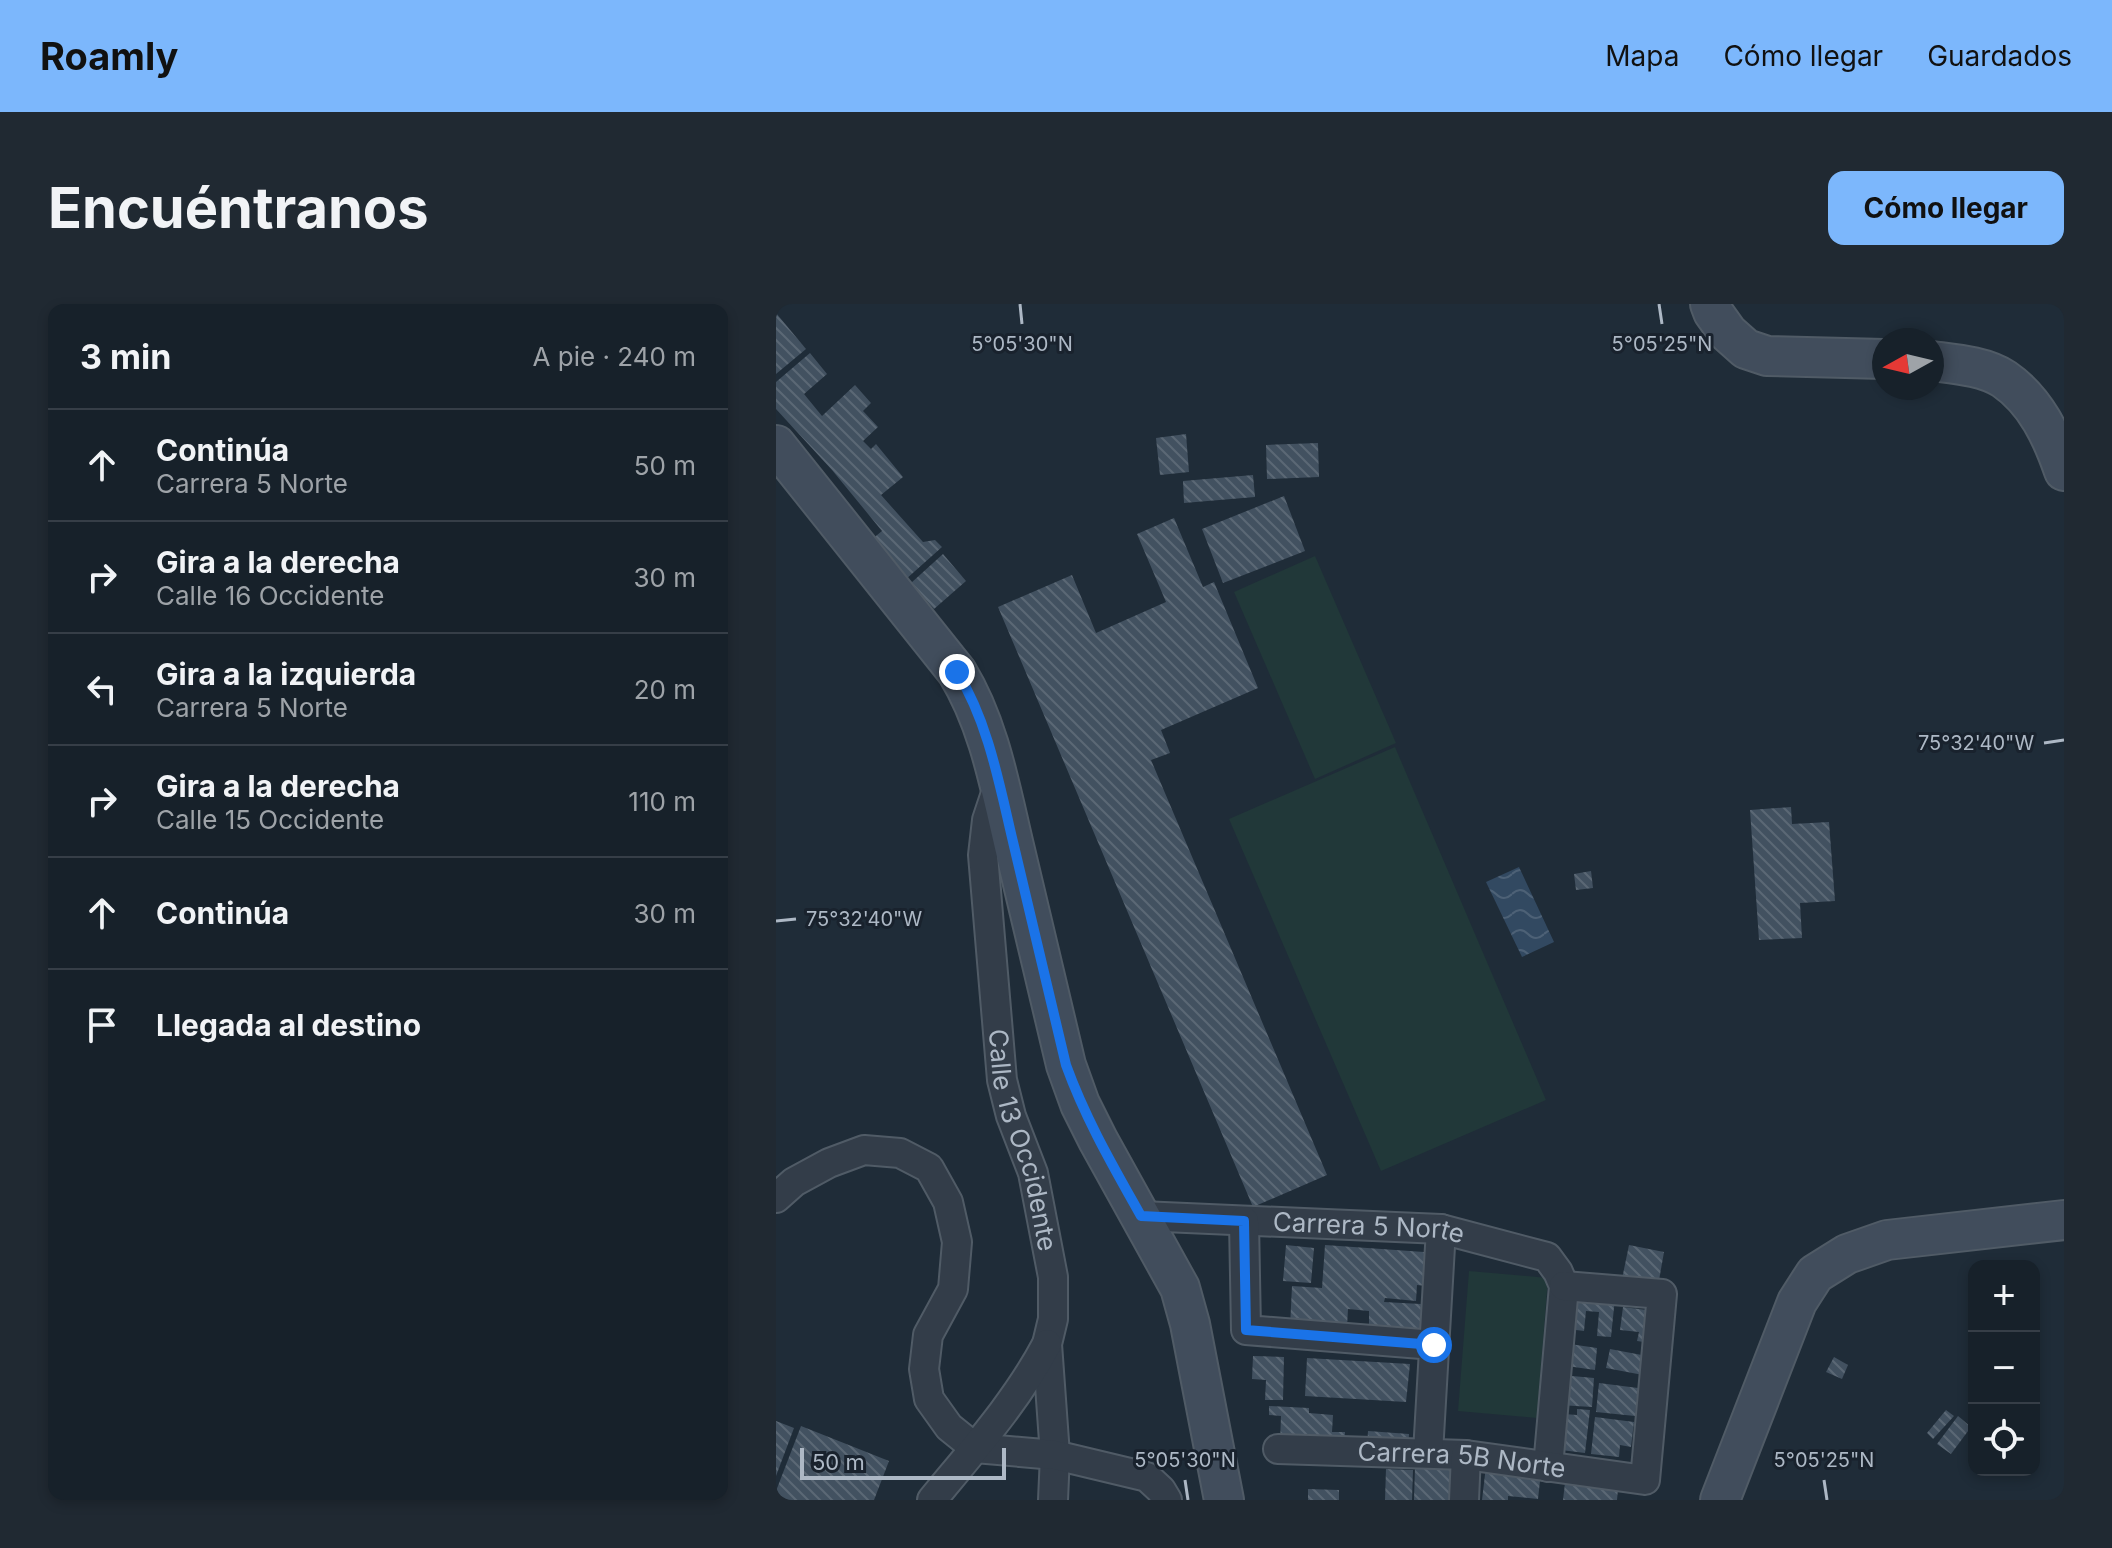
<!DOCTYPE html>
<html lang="es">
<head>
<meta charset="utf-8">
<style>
  body { margin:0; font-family:Inter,sans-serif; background:#202932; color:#f1f3f6 }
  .controls { position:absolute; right:24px; bottom:24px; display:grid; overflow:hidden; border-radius:16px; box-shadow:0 4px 12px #0003 }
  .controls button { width:72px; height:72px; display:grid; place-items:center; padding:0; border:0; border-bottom:2px solid #363e47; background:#17212a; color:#f1f3f6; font:40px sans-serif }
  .compass { position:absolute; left:1096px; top:24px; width:72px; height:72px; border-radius:50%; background:#17212a; box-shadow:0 4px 12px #0003; rotate:262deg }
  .scale { position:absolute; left:24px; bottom:20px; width:206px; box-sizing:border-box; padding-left:8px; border:4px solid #adb8c5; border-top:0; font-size:22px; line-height:28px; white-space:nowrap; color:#adb8c5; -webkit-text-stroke:6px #19222d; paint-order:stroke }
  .stop { position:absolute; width:24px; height:24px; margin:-18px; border:6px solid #1a73e8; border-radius:50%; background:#fff }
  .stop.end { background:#1a73e8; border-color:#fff; box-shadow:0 2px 8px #0008 }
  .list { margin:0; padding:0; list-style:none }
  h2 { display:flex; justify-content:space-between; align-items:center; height:104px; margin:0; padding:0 32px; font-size:34px }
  h2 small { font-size:26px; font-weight:400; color:#9ea3a8 }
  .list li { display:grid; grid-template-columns:52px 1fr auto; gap:24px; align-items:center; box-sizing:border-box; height:112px; padding:0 32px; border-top:2px solid #363e47 }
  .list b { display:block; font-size:30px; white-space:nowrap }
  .list p { margin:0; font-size:26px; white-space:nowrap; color:#9ea3a8 }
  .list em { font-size:26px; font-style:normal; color:#9ea3a8 }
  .icon { flex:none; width:44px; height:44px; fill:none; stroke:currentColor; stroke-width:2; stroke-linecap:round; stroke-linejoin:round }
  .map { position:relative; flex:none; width:1288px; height:1196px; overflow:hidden; border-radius:16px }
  header { display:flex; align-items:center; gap:48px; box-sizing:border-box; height:112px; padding:0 40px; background:#7cb7fc; color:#111 }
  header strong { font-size:38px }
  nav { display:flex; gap:44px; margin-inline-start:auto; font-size:28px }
  .intro { display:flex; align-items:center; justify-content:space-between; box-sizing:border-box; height:192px; padding:0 48px }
  h1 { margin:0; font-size:56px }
  .button { padding:20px 36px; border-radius:16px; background:#7cb7fc; color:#111; font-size:28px; font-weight:700 }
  main { display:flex; gap:48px; padding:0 48px }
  aside { flex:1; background:#17212a; border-radius:16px; box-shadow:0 4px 12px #0003 }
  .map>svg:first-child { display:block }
  .park { fill:#213839 }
  .water { fill:url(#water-waves) }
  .building { fill:url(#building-back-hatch) }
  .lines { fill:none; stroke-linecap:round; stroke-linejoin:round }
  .street-casing { stroke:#505b66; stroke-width:32 }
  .secondary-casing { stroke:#505b66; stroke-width:42 }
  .street { stroke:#333d49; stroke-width:28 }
  .secondary { stroke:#414d5c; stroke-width:38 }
  .route { stroke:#1a73e8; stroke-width:10 }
  .ticks { fill:none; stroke:#adb8c5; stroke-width:3 }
  .labels { text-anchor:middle; stroke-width:6; stroke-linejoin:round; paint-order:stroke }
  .street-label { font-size:26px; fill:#adb8c5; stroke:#19222d }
  .ticks-label { font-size:20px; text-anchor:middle; fill:#adb8c5; stroke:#19222d; stroke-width:6; stroke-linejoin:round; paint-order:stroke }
</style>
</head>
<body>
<header>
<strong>Roamly</strong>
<nav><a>Mapa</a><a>Cómo llegar</a><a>Guardados</a></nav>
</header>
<div class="intro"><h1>Encuéntranos</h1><a class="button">Cómo llegar</a></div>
<main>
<aside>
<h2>3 min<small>A pie · 240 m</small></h2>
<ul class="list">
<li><svg class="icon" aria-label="ahead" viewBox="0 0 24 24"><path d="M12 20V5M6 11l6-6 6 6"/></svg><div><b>Continúa</b><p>Carrera 5 Norte</p></div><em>50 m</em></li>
<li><svg class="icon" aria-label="right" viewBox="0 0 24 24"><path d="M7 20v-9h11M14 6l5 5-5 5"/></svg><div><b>Gira a la derecha</b><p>Calle 16 Occidente</p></div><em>30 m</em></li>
<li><svg class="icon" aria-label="left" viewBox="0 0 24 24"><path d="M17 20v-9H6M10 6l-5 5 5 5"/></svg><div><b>Gira a la izquierda</b><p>Carrera 5 Norte</p></div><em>20 m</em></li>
<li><svg class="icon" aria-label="right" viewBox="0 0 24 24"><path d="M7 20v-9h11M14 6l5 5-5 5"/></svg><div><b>Gira a la derecha</b><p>Calle 15 Occidente</p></div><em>110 m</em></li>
<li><svg class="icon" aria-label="ahead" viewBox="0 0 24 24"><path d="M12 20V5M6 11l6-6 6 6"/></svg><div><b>Continúa</b></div><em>30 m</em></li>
<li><svg class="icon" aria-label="arrive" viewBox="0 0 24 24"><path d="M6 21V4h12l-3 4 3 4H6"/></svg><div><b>Llegada al destino</b></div></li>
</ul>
</aside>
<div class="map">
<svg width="1288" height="1196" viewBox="0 0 1288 1196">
  <defs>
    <pattern id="water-waves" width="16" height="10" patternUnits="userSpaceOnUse" patternTransform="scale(2)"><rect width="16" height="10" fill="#324961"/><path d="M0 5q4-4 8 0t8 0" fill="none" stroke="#4d6176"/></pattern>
    <pattern id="building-back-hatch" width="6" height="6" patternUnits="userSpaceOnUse" patternTransform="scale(2)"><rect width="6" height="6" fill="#425160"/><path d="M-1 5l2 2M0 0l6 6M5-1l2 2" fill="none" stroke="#5b6875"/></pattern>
  </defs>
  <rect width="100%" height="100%" fill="#1f2c38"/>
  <!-- park -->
  <g class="park">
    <path d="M 539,252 L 620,439 L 539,475 L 458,288 Z"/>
    <path d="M 619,443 L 770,796 L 605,867 L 453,515 Z"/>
    <path d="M 693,967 L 772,974 L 761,1114 L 682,1107 Z"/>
  </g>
  <!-- water -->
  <path class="water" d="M 743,563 L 778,638 L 746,653 L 710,578 Z"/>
  <!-- building -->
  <g class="building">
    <path d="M 0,9 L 30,45 L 0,70 Z"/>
    <path d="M 34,49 L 51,70 L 28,90 L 46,112 L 79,81 L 95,99 L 87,107 L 102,123 L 87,137 L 95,145 L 100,140 L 127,173 L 105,191 L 147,238 L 159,236 L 166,243 L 129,276 L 95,236 L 106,227 L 56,166 L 0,105 L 0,78 Z"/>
    <path d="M 410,130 L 413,168 L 384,171 L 380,134 Z"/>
    <path d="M 542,139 L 543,173 L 491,175 L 490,141 Z"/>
    <path d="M 477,171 L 479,193 L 408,199 L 407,177 Z"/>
    <path d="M 508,192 L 529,247 L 447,279 L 426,225 Z"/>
    <path d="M 398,214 L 427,283 L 438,278 L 482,384 L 385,426 L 394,449 L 375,456 L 551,871 L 477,903 L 222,303 L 296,271 L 320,329 L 390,298 L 361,230 Z"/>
    <path d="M 167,250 L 190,277 L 158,305 L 135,279 Z"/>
    <path d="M 1015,503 L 1016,520 L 1053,518 L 1059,597 L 1024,599 L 1026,634 L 983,636 L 974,506 Z"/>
    <path d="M 815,567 L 817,584 L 800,586 L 798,570 Z"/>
    <path d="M 510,941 L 538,944 L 535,979 L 507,977 Z"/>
    <path d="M 549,941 L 662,949 L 659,983 L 641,981 L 640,997 L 609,994 L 608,998 L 645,1000 L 644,1026 L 593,1023 L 593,1007 L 572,1005 L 571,1023 L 514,1023 L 516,982 L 546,984 Z"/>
    <path d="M 853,941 L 888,948 L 882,982 L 846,975 Z"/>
    <path d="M 796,989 L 839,994 L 835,1033 L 821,1032 L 823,1008 L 810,1007 L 808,1027 L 792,1025 Z"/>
    <path d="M 847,1003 L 879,1007 L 875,1039 L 861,1037 L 863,1028 L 844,1026 Z"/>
    <path d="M 787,1039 L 821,1044 L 819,1066 L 784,1061 Z"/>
    <path d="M 834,1045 L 871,1052 L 867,1071 L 830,1064 Z"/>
    <path d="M 477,1052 L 508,1053 L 507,1096 L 489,1096 L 490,1076 L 476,1075 Z"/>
    <path d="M 1058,1053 L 1072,1061 L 1066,1075 L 1050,1068 Z"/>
    <path d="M 531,1054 L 634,1060 L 630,1098 L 529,1092 Z"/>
    <path d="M 785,1071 L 818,1074 L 816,1103 L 783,1101 Z"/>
    <path d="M 823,1079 L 862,1084 L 859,1112 L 820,1108 Z"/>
    <path d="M 493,1102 L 533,1104 L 533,1109 L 557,1111 L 556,1128 L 569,1128 L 568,1142 L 504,1139 L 505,1112 L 493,1111 Z"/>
    <path d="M 801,1105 L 814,1106 L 809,1149 L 785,1146 L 788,1110 L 801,1111 Z"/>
    <path d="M 1170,1106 L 1178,1112 L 1157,1135 L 1151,1129 Z"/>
    <path d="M 1182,1112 L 1195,1123 L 1175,1150 L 1161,1140 Z"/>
    <path d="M 819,1113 L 858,1118 L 855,1143 L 844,1141 L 843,1153 L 815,1150 Z"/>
    <path d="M 0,1117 L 18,1124 L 0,1172 Z"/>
    <path d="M 25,1122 L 113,1157 L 98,1196 L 0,1196 L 0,1187 Z"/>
    <path d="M 592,1127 L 633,1130 L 632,1148 L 591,1145 Z"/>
    <path d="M 710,1162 L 765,1168 L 762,1195 L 732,1192 L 732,1196 L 706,1196 Z"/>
    <path d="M 639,1163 L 687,1165 L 686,1196 L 638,1196 Z"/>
    <path d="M 610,1165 L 637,1166 L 636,1196 L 609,1196 Z"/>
    <path d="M 789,1179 L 842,1185 L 841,1196 L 787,1196 Z"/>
    <path d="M 532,1185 L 563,1186 L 563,1196 L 532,1196 Z"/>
  </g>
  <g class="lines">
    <!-- street casing -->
    <g class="street-casing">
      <g id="street">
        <path id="s1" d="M 223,480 L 211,516 L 207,551 L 226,776 L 235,812 L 257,869 L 277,973 L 277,1015 L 271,1040 L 279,1151 L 277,1196"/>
        <path d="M 0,894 L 18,878 L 53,859 L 88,846 L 124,849 L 153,864 L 172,898 L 181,938 L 177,985 L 152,1031 L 148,1065 L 153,1095 L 173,1123 L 199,1144 L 279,1151 L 371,1173 L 385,1186 L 391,1196"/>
        <path id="s2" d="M 365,912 L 665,925 L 771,953 L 782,968 L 788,982 L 772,1163"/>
        <path d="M 468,917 L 470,1026 L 658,1041"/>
        <path id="s3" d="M 502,1145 L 690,1151 L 869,1176 L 886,990 L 788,982"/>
        <path d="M 652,1149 L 665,925"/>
        <path d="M 156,1196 C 197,1146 241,1097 271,1040"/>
        <path d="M 688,1196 L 690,1151"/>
      </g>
    </g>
    <!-- secondary casing -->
    <g class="secondary-casing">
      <g id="secondary">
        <path d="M 934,0 L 937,8 L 952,29 L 970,45 L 991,52 L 1108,55"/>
        <path d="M 1156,57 C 1179,60 1208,62 1228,75 C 1260,97 1276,132 1288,167"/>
        <path d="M 0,141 L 181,368 C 213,420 224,483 238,542 C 255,615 273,688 290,761 L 304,800 L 322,836 L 404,984 L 414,1020 L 448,1196"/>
        <path d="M 944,1196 L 1021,998 L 1039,970 L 1071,950 L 1111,936 L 1288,916"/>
      </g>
    </g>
    <!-- street -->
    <use href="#street" class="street"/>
    <!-- secondary -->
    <use href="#secondary" class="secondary"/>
  </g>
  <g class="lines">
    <!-- route -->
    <path class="route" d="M 181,368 C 213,419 224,484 238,542 C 255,615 273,688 290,761 C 310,816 337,862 365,912 L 468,917 L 470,1026 L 658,1041"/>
  </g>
  <!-- ticks -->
  <path class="ticks" d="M 244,0 L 246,20M 883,0 L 886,20M 1268,439 L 1288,436M 0,617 L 20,615M 409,1176 L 412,1196M 1048,1176 L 1051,1196"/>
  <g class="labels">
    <!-- street labels -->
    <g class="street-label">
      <text dy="9" stroke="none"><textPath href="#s1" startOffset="362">Calle 13 Occidente</textPath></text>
      <text dy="9" stroke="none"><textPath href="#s2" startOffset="228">Carrera 5 Norte</textPath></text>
      <text dy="9" stroke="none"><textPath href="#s3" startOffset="184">Carrera 5B Norte</textPath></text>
    </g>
  </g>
  <g class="ticks-label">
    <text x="246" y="47">5°05'30"N</text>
    <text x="886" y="47">5°05'25"N</text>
    <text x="1200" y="446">75°32'40"W</text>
    <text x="88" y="622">75°32'40"W</text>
    <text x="409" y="1163">5°05'30"N</text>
    <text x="1048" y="1163">5°05'25"N</text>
  </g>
</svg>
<div class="controls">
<button>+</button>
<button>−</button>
<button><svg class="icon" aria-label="locate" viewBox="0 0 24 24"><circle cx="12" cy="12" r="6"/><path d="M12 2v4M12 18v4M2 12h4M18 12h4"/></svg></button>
</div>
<svg class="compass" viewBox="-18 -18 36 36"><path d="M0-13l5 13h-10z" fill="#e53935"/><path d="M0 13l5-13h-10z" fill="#9ea3a8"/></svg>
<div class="scale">50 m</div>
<div class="stop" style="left:658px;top:1041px"></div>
<div class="stop end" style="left:181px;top:368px"></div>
</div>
</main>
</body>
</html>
